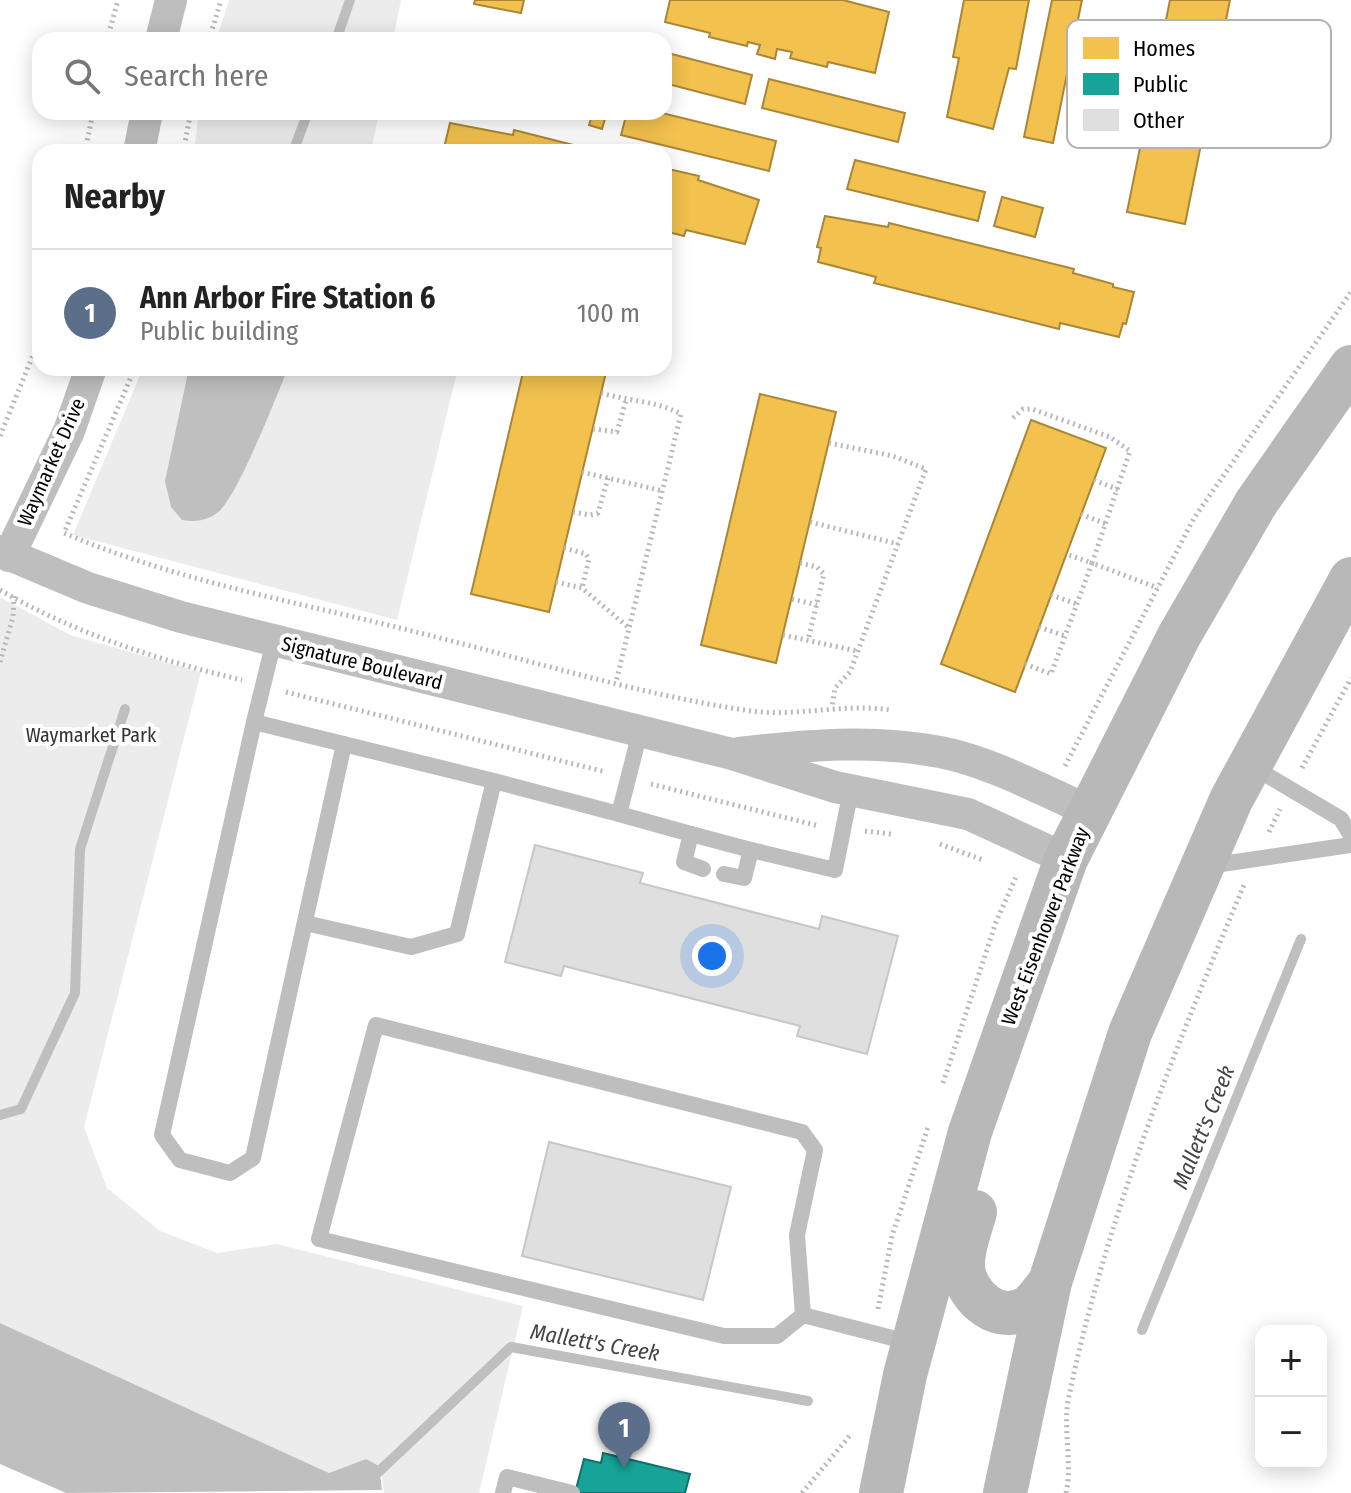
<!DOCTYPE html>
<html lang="en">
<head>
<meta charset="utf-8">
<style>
  body { margin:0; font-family:"Fira Sans Condensed",sans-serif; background:#f6f6f6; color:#222 }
  .controls { position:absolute; right:24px; bottom:24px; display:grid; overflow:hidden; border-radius:16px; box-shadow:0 4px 20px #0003 }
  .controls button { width:72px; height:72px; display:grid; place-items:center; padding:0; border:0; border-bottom:2px solid #e0e0e0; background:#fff; color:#222; font:40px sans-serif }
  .you { position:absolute; left:712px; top:956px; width:28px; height:28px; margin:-20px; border:6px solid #fff; border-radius:50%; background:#1a73e8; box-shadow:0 0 0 12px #1a73e833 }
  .badge { display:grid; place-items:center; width:52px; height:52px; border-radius:50%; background:#595959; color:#fff; font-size:26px; font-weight:700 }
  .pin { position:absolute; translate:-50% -66px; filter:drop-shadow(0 2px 4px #0008) }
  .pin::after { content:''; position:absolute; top:42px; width:28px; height:24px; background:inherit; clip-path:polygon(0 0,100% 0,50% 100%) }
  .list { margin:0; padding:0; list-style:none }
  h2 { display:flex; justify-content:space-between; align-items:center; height:104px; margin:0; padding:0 32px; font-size:34px }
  h2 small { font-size:26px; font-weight:400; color:#767676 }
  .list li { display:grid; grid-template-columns:52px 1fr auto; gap:24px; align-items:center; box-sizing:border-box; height:128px; padding:0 32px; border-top:2px solid #e0e0e0 }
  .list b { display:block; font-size:30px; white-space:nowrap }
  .list p { margin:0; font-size:26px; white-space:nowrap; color:#767676 }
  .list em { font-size:26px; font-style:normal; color:#767676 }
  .icon { flex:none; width:44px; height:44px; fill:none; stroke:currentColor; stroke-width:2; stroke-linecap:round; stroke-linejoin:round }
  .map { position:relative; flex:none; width:1351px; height:1493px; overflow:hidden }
  .search { position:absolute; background:#fff; box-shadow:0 4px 20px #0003; left:32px; top:32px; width:640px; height:88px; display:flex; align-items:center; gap:20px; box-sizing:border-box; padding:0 28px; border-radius:24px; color:#767676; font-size:30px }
  .panel { position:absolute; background:#fff; box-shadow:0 4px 20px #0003; left:32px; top:144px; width:640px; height:232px; border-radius:24px }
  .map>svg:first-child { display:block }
  .green { fill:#ececec }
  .water { fill:#bfbfbf }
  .homes { fill:#f2c14e; stroke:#a98737; stroke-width:2 }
  .public { fill:#17a398; stroke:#10726a; stroke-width:2 }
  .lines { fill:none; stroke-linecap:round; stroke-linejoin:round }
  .stream { stroke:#bfbfbf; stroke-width:10 }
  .building { fill:#dfdfdf; stroke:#c7c7c7; stroke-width:2 }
  .path { stroke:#b9b9b9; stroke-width:5; stroke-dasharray:2 4; stroke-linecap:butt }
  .service { stroke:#bebebe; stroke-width:16 }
  .minor { stroke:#bebebe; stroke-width:32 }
  .secondary { stroke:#b8b8b8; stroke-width:44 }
  .labels { text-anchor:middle; stroke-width:8; stroke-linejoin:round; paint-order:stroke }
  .street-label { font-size:20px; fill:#000; stroke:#fff }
  .park-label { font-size:20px; fill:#333; stroke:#fff }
  .water-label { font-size:22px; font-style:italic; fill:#444; stroke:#fff }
  .key { fill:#fff; stroke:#b2b2b2; stroke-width:2 }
  .key-label { font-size:22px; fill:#000 }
</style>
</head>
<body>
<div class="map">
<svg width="1351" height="1493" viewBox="0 0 1351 1493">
  <rect width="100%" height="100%" fill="#fff"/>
  <!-- green -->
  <g class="green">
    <path d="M 229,0 L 401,0 L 393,40 L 216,40 Z"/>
    <path d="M 199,112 L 379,112 L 371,152 L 194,152 Z"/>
    <path d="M 143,368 L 458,368 L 397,620 L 73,535 Z"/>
    <path d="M 0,597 L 70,635 L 201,672 L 84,1127 L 107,1188 L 160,1231 L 217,1253 L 277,1244 L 523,1306 L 479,1493 L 384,1493 L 382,1476 L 366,1459 L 329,1473 L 0,1323 Z"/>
  </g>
  <!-- water -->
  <g class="water">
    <path d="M 189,368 L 288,368 C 278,393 236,501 217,513 C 206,521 195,522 182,520 L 171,507 L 165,481 Z"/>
    <path d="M 0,1323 L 329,1473 L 366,1459 L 379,1466 L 382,1490 L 66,1493 L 0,1464 Z"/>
  </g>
  <!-- homes -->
  <g class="homes">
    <path d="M 475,0 L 524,0 L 521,13 L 474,4 Z"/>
    <path d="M 670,0 L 843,0 L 889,12 L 875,73 L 828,62 L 827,67 L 790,58 L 792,52 L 777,49 L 775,59 L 757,54 L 760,45 L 748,42 L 747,46 L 709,37 L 710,33 L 665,22 Z"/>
    <path d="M 964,0 L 1029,0 L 1016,69 L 1009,68 L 993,129 L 947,117 L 959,58 L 953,57 Z"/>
    <path d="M 1052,0 L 1082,0 L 1053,143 L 1024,137 Z"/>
    <path d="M 1170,0 L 1230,0 L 1185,224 L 1127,212 Z"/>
    <path d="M 664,52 L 752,75 L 745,104 L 664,83 Z"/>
    <path d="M 769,79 L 905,113 L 898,142 L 762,108 Z"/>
    <path d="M 593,112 L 607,112 L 602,129 L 589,125 Z"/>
    <path d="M 627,112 L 658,112 L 776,141 L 769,171 L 621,135 Z"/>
    <path d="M 450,123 L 513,135 L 514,130 L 601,152 L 443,152 Z"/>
    <path d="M 855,160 L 985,192 L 978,221 L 847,189 Z"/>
    <path d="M 664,168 L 699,176 L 698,180 L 759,200 L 745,244 L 686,230 L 684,236 L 664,231 Z"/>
    <path d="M 1002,197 L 1043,208 L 1035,237 L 994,226 Z"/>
    <path d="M 825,216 L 888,227 L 889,223 L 1074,269 L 1073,273 L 1113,284 L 1113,287 L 1134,292 L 1126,324 L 1123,323 L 1119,337 L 1060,323 L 1059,329 L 874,283 L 876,277 L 818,262 L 821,248 L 817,247 Z"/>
    <path d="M 524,368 L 607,368 L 549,612 L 471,594 Z"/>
    <path d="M 760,394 L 836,412 L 776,663 L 701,645 Z"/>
    <path d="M 1031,420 L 1106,448 L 1015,692 L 941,664 Z"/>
  </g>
  <!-- public -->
  <path class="public" d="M 603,1453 L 690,1474 L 685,1493 L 575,1493 L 584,1459 L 601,1463 Z"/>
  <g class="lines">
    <!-- stream -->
    <g class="stream">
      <path d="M 336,40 L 350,0"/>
      <path d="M 293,152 L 308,112"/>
      <path d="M 0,1115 L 21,1109 L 75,993 L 80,849 L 125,709"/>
      <path d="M 1142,1330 L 1301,939"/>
      <path d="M 371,1479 L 511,1347 L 808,1401"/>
    </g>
  </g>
  <!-- building -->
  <g class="building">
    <path d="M 535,845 L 643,873 L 640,883 L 819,929 L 822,916 L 898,936 L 867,1054 L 797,1036 L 800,1026 L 564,966 L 561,976 L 505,962 Z"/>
    <path d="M 549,1142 L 731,1187 L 703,1300 L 522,1256 Z"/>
  </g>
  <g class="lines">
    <!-- path -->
    <g class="path">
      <path d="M 107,40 L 118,0"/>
      <path d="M 209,40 L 221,0"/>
      <path d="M 85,152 L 93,112"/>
      <path d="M 183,152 L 191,112"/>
      <path d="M 135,368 L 64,533 C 176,581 302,603 420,633 C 530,660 640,695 751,711 C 797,717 844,703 890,710"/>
      <path d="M 601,393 C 629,401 656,401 681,414 L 616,682"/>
      <path d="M 1013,418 L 1023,409 L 1032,409 L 1110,437 L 1130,451 L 1092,563 L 1066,554"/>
      <path d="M 593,429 L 617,432 L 626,400"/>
      <path d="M 0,436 L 40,338"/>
      <path d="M 829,443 L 893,456 L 926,469 L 850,672 L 835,688 L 832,708"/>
      <path d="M 582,472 L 663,491"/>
      <path d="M 1094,480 L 1119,490"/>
      <path d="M 573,512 L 590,515 L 598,513 L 608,478"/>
      <path d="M 1081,514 L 1106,524"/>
      <path d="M 810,522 L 898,544"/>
      <path d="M 564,548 L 586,554 L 589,559 L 582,588"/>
      <path d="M 800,563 L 817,567 L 824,574 L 808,640"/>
      <path d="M 556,582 L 582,588 L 629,628"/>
      <path d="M 0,590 C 74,633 158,660 242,680"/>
      <path d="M 1051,595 L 1077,604"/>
      <path d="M 792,599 L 817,605"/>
      <path d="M 1039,627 L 1065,636"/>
      <path d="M 783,635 L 857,651"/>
      <path d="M 0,662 L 13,617 L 14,596"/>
      <path d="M 1025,664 L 1051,674 L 1092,563 L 1158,588"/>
      <path d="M 286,692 L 606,772"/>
      <path d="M 1065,766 L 1194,518 L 1351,292"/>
      <path d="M 1302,768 L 1351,678"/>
      <path d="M 651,784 L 819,826"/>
      <path d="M 865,831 L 891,834"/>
      <path d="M 1269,832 L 1280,809"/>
      <path d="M 940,844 L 983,860"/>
      <path d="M 943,1083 L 996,922 L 1016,877"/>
      <path d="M 878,1309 L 892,1236 L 928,1127"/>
      <path d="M 802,1493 L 852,1433"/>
      <path d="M 1066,1493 C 1073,1461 1062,1427 1069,1396 C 1106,1219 1174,1051 1244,885"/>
    </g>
    <!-- service -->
    <g class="service">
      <path d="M 274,641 L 254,722 L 494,781"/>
      <path d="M 254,722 L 162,1135 L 180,1160 L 230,1173 L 253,1158 L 344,744"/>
      <path d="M 640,732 L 619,814 L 691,834 L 684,862 L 703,869"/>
      <path d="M 1253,767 L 1341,819 L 1351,836"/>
      <path d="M 691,834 L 751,850 L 744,878 L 724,874"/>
      <path d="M 751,850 L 835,870 L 851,790"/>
      <path d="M 1208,866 L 1351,845"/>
      <path d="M 305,923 L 411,947 L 457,934 L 494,781 L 619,814"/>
      <path d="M 803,1315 L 777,1336 L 724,1336 L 319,1239 L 376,1025 L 802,1132 L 815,1150 L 797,1235 L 803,1315 L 912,1343"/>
      <path d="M 503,1493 L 507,1477 L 572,1493"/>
    </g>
    <!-- minor -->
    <g class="minor">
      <path d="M 161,40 L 171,0"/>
      <path d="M 139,152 L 147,112"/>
      <path d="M 0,551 L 88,588 L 181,617 L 732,754 L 835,787 L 968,814 L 1066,859"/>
      <path d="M 9,556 L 69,431 L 91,368"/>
      <path d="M 739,753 C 806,745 873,739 940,752 C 991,762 1042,790 1089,811"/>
    </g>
    <!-- secondary -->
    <g class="secondary">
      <path d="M 975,1212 C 970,1230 962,1249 963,1267 C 966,1298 1000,1327 1030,1306 C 1037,1300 1044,1290 1050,1282"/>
      <path d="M 881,1493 L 905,1375 L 970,1132 L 1066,859 L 1179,636 L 1256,503 L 1351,367"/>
      <path d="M 1005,1493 L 1050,1282 L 1130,1033 L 1231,800 L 1351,579"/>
    </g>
  </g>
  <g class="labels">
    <!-- street labels -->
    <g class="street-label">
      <text transform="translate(51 462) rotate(-66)" y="7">Waymarket Drive</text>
      <text transform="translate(362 663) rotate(14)" y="7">Signature Boulevard</text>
      <text transform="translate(1045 926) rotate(-69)" y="7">West Eisenhower Parkway</text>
    </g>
    <!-- park labels -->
    <g class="park-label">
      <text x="91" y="742">Waymarket Park</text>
    </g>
    <!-- water labels -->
    <g class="water-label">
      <text transform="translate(1203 1127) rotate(-68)" y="8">Mallett's Creek</text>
      <text transform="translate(595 1342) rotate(10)" y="8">Mallett's Creek</text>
    </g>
  </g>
  <!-- legend -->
  <rect x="1067" y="20" width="264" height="128" rx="12" class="key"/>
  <rect x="1083" y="37" width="36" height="22" fill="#f2c14e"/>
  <rect x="1083" y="73" width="36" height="22" fill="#17a398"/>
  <rect x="1083" y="109" width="36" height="22" fill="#dfdfdf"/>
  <g class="key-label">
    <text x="1133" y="56">Homes</text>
    <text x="1133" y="92">Public</text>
    <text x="1133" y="128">Other</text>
  </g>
</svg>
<div class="controls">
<button>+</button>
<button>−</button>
</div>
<div class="you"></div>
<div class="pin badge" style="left:624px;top:1468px;background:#5c6f8a">1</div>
<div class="search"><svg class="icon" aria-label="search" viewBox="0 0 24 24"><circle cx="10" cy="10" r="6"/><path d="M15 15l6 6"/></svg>Search here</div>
<section class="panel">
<h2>Nearby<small></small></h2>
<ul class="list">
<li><span class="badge" style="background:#5c6f8a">1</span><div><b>Ann Arbor Fire Station 6</b><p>Public building</p></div><em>100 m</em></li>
</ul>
</section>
</div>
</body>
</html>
